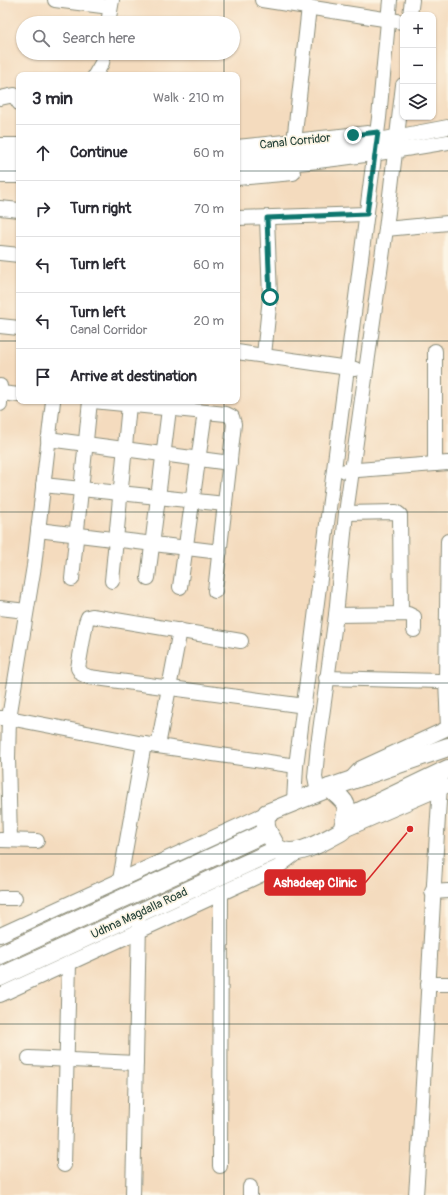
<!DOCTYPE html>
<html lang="en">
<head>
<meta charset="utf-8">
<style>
  body { margin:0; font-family:Pangolin,sans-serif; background:#f2f2f3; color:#2b2b33 }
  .controls { position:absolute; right:12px; top:12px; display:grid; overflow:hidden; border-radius:8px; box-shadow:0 1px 3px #0004 }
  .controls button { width:36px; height:36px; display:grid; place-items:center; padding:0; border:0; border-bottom:1px solid #e1e1e2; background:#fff; color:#2b2b33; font:20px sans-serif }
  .stop { position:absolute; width:12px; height:12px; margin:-9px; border:3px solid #0f766e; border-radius:50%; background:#fff }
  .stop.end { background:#0f766e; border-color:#fff; box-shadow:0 1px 4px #0008 }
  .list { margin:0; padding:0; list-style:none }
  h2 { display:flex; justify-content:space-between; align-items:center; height:52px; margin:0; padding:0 16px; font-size:17px }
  h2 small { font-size:13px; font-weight:400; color:#7c7c81 }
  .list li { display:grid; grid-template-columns:26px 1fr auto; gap:12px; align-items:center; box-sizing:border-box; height:56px; padding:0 16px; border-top:1px solid #e1e1e2 }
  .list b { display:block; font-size:15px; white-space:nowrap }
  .list p { margin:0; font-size:13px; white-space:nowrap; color:#7c7c81 }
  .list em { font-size:13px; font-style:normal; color:#7c7c81 }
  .icon { flex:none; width:22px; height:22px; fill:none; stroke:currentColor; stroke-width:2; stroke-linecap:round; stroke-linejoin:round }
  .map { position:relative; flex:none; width:448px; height:1195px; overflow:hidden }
  .search { position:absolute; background:#fff; box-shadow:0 1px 3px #0004; left:16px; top:16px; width:224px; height:44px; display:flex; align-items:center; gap:10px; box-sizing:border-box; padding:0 14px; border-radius:22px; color:#7c7c81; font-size:15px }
  .panel { position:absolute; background:#fff; box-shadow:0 1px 3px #0004; left:16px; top:72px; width:224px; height:332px; border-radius:8px }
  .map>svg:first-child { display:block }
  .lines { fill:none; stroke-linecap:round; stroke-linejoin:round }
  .minor-casing { stroke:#8a8c79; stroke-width:16 }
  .major-casing { stroke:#8a8c79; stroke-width:20 }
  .minor { stroke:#fff; stroke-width:14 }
  .major { stroke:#fff; stroke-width:18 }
  .route { stroke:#0f766e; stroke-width:5 }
  .grid { fill:none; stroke:#1f3d34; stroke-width:1; stroke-opacity:0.55 }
  .labels { text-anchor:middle; stroke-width:3.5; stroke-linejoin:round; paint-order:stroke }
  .street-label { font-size:12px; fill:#1f3d34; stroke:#fcf5e5 }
  .leader { fill:none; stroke:#d62828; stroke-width:1.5 }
  .callout-dot { fill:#d62828; stroke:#fcf5e5; stroke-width:1.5 }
  .callout { fill:#d62828; stroke:#d62828; stroke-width:1.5 }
  .callout-label { font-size:13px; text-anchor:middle; font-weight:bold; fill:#fff }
</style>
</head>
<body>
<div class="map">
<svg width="448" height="1195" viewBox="0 0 448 1195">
  <rect width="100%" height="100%" fill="#fcf5e5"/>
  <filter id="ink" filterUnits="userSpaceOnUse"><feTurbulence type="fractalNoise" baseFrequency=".025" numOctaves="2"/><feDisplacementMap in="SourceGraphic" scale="8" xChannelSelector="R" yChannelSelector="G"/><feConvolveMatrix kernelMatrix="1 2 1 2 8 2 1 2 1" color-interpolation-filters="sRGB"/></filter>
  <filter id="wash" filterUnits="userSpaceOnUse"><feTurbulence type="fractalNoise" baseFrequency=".012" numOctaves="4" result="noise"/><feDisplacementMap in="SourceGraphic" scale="16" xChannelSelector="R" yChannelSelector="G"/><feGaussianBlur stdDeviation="0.9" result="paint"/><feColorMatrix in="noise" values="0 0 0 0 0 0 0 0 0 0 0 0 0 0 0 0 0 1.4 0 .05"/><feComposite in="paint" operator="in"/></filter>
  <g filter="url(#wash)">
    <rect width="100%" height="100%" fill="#f4dbbe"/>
  </g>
  <g filter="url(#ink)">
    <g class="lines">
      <!-- minor casing -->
      <g class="minor-casing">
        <g id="minor">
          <path d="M 55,0 L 110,7"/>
          <path d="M 262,0 L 403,22"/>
          <path d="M 410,15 L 412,0"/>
          <path d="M 108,23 L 112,0"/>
          <path d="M 95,75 L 102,63 L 104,53"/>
          <path d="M 0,98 L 14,95 L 19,103"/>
          <path d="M 294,142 L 309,7"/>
          <path d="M 0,145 L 19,145"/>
          <path d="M 237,147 L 368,133"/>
          <path d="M 0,155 L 19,155"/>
          <path d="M 237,158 L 337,148 L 448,127"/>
          <path d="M 0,165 L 19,165"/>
          <path d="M 237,168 C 308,164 378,154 448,142"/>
          <path d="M 0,176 L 19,176"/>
          <path d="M 237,178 L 293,173"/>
          <path d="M 0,208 L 19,210"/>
          <path d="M 237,218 L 367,214"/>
          <path d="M 386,229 L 448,223"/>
          <path d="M 0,253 L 19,255"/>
          <path d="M 0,326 L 19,328"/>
          <path d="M 435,351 L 435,464"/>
          <path d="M 237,352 L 355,369"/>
          <path d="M 264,355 L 270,297 L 267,218"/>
          <path d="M 0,386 L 0,404"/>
          <path d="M 1,393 L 19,395"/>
          <path d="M 93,401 L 226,414 L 232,417 L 234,424 L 215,591"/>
          <path d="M 48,439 L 230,463"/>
          <path d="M 345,471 L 448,463"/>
          <path d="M 43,485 L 225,504"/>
          <path d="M 346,513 L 396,512 L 400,515 L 401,614"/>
          <path d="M 38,530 L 220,552"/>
          <path d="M 148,578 L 169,409"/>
          <path d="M 72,579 L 90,401"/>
          <path d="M 112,581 L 129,405"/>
          <path d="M 180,587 L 205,412"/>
          <path d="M 0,608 L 26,611"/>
          <path d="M 336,615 L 408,614 L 414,617 L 414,630"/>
          <path d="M 241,641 L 92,616 L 88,617 L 86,622 L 78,668 L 82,674 L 89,677 L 305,706"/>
          <path d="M 326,678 L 439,681"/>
          <path d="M 0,718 L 9,718 L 144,744 L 296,766"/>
          <path d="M 448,728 L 446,679 L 448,541"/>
          <path d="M 158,746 L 180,630"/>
          <path d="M 349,781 L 361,768 L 448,728"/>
          <path d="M 318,792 L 315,777 L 318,745 L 336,615 L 346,513 L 386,229 L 403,85"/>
          <path d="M 294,801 L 296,766 L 379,118 L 390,0"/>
          <path d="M 342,831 L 446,786"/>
          <path d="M 0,840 L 37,841"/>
          <path d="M 10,840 L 8,758 L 9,718 L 34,566 L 53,401"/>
          <path d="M 120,880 L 144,744"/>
          <path d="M 432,892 L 448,891"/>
          <path d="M 0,898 L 15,898"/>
          <path d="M 0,935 L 267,813"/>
          <path d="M 428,984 L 448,984"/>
          <path d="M 0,995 L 278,867 L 299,851"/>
          <path d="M 29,1058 L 136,1063"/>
          <path d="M 64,1165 L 69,963"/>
          <path d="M 220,1166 L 221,893"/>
          <path d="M 133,1195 L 139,923"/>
          <path d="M 250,1195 L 250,1187"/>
          <path d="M 416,1195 C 426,1054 431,913 441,772"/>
        </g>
      </g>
      <!-- major casing -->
      <g class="major-casing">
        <g id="major">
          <path d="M 329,788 C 350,805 349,805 342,831 C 329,838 295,860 279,849 C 276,848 274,842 272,839 C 266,830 264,824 267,813 Z"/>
          <path d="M 329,788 L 448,747"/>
          <path d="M 346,818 L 448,769"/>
          <path d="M 0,955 L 267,832"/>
          <path d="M 0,977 L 278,849"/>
        </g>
      </g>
      <!-- minor -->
      <use href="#minor" class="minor"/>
      <!-- major -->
      <use href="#major" class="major"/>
    </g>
  </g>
  <g class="lines" filter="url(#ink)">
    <!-- route -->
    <path class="route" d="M 270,297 L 267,218 L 367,214 L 378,132 L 353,135"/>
  </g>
  <!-- grid -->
  <path class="grid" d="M 224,0 L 224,23M 224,53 L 224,75M 0,171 L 19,171M 237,171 L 448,171M 0,341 L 19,341M 237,341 L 448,341M 224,401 L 224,1195M 0,512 L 448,512M 0,683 L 448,683M 0,854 L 448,854M 0,1024 L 448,1024"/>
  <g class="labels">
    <!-- street labels -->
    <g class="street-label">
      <text transform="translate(295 141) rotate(-6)" y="4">Canal Corridor</text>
      <text transform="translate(139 913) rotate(-25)" y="4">Udhna Magdalla Road</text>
    </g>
  </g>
  <!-- callouts -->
  <path class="leader" d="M410 829L365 883"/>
  <circle class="callout-dot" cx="410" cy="829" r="4"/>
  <rect class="callout" x="265" y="870" width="100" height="25" rx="4"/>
  <g class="callout-label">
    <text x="315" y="887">Ashadeep Clinic</text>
  </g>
</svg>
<div class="controls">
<button>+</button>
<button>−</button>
<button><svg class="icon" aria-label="layers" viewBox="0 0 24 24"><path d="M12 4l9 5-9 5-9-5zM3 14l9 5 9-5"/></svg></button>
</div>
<div class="stop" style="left:270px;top:297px"></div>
<div class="stop end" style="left:353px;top:135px"></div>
<div class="search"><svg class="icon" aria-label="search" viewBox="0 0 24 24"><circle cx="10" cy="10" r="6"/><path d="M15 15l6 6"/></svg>Search here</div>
<section class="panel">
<h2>3 min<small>Walk · 210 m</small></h2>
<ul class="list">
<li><svg class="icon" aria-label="ahead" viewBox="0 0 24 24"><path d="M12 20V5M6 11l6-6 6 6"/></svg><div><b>Continue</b></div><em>60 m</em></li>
<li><svg class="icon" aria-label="right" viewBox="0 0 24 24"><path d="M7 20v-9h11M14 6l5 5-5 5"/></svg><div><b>Turn right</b></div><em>70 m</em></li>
<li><svg class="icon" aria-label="left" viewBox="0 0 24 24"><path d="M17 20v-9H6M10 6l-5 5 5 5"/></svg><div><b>Turn left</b></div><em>60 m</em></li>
<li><svg class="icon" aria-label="left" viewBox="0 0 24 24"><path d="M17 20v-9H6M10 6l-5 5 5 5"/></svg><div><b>Turn left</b><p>Canal Corridor</p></div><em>20 m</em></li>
<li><svg class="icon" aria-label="arrive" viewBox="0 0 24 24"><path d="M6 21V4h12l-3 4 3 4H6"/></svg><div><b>Arrive at destination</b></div></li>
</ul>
</section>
</div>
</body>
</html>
